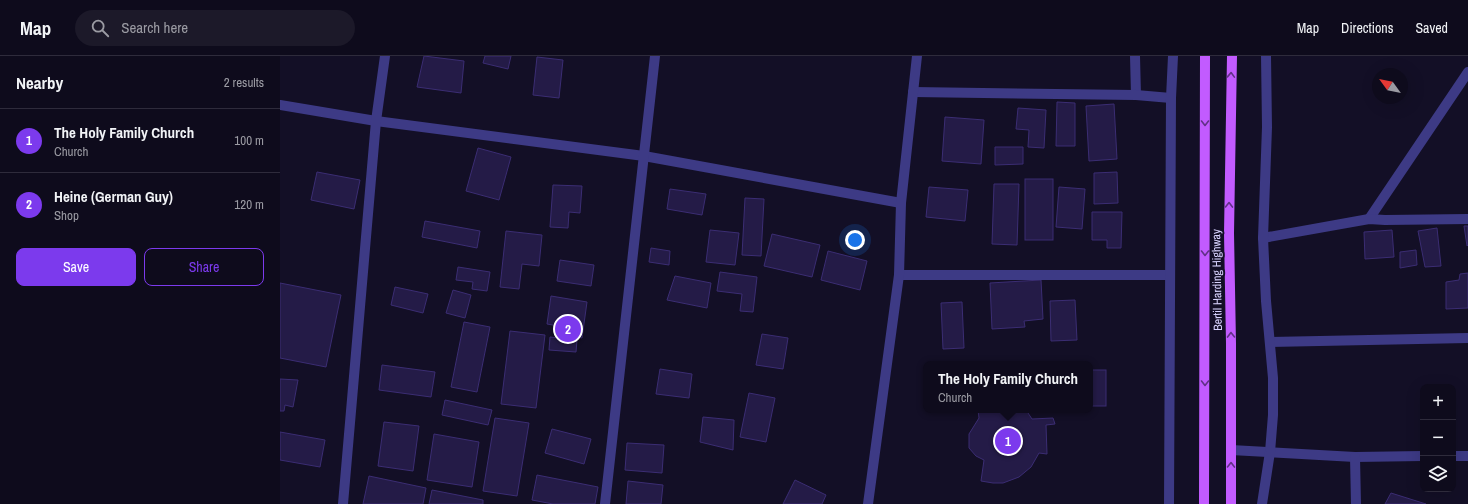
<!DOCTYPE html>
<html lang="en">
<head>
<meta charset="utf-8">
<style>
  body { margin:0; font-family:"Archivo Narrow",sans-serif; background:#1c1929; color:#f1f3f6 }
  .controls { position:absolute; right:12px; bottom:12px; display:grid; overflow:hidden; border-radius:8px; box-shadow:0 4px 16px #0002 }
  .controls button { width:36px; height:36px; display:grid; place-items:center; padding:0; border:0; border-bottom:1px solid #2e2b3b; background:#0e0b1c; color:#f1f3f6; font:20px sans-serif }
  .compass { position:absolute; left:1092px; top:12px; width:36px; height:36px; border-radius:50%; background:#0e0b1c; box-shadow:0 4px 16px #0002; rotate:303deg }
  .you { position:absolute; left:575px; top:184px; width:14px; height:14px; margin:-10px; border:3px solid #fff; border-radius:50%; background:#1a73e8; box-shadow:0 0 0 6px #1a73e833 }
  .badge { display:grid; place-items:center; width:26px; height:26px; border-radius:50%; background:#7c3aed; color:#fff; font-size:13px; font-weight:700 }
  .pin { position:absolute; translate:-50% -50%; border:2px solid #fff; box-shadow:0 1px 4px #0006 }
  .popup { position:absolute; left:643px; top:305px; width:170px; height:52px; box-sizing:border-box; display:grid; place-content:center; border-radius:8px; background:#0e0b1c; filter:drop-shadow(0 1px 3px #0005); font-size:13px; white-space:nowrap; color:#9b9ba3 }
  .popup b { font-size:15px; color:#f1f3f6 }
  .popup::after { content:''; position:absolute; left:50%; top:100%; margin-left:-8px; border:8px solid transparent; border-top-color:#0e0b1c }
  .list { margin:0; padding:0; list-style:none }
  h2 { display:flex; justify-content:space-between; align-items:center; height:52px; margin:0; padding:0 16px; font-size:17px }
  h2 small { font-size:13px; font-weight:400; color:#9b9ba3 }
  .list li { display:grid; grid-template-columns:26px 1fr auto; gap:12px; align-items:center; box-sizing:border-box; height:64px; padding:0 16px; border-top:1px solid #2e2b3b }
  .list b { display:block; font-size:15px; white-space:nowrap }
  .list p { margin:0; font-size:13px; white-space:nowrap; color:#9b9ba3 }
  .list em { font-size:13px; font-style:normal; color:#9b9ba3 }
  .actions { display:flex; gap:8px; padding:12px 16px }
  .actions a { flex:1; padding:9px 0; border:1px solid #7c3aed; border-radius:8px; text-align:center; font-size:14px; color:#7c3aed }
  .actions .main { background:#7c3aed; color:#fff }
  .icon { flex:none; width:22px; height:22px; fill:none; stroke:currentColor; stroke-width:2; stroke-linecap:round; stroke-linejoin:round }
  .map { position:relative; flex:none; width:1188px; height:448px; overflow:hidden }
  header { display:flex; align-items:center; gap:24px; box-sizing:border-box; height:56px; padding:0 20px; background:#0e0b1c; border-bottom:1px solid #2e2b3b }
  header strong { font-size:19px }
  nav { display:flex; gap:22px; margin-inline-start:auto; font-size:14px }
  .search { width:280px; height:36px; background:#1c1929; display:flex; align-items:center; gap:10px; box-sizing:border-box; padding:0 14px; border-radius:22px; color:#9b9ba3; font-size:15px }
  main { display:flex }
  aside { flex:1; background:#0e0b1c }
  .map>svg:first-child { display:block }
  .building { fill:#241b47; stroke:#3b2d73 }
  .lines { fill:none; stroke-linecap:round; stroke-linejoin:round }
  .minor { stroke:#3d3a85; stroke-width:10 }
  .major { stroke:#c25bff; stroke-width:10 }
  .oneway { stroke:#623188 }
  .labels { text-anchor:middle; stroke-width:4; stroke-linejoin:round; paint-order:stroke }
  .street-label { font-size:12px; fill:#d9d4ff; stroke:#130f26 }
</style>
</head>
<body>
<header>
<strong>Map</strong>
<div class="search"><svg class="icon" aria-label="search" viewBox="0 0 24 24"><circle cx="10" cy="10" r="6"/><path d="M15 15l6 6"/></svg>Search here</div>
<nav><a>Map</a><a>Directions</a><a>Saved</a></nav>
</header>
<main>
<aside>
<h2>Nearby<small>2 results</small></h2>
<ul class="list">
<li><span class="badge">1</span><div><b>The Holy Family Church</b><p>Church</p></div><em>100 m</em></li>
<li><span class="badge">2</span><div><b>Heine (German Guy)</b><p>Shop</p></div><em>120 m</em></li>
</ul>
<div class="actions"><a class="main">Save</a><a>Share</a></div>
</aside>
<div class="map">
<svg width="1188" height="448" viewBox="0 0 1188 448">
  <rect width="100%" height="100%" fill="#130f26"/>
  <!-- building -->
  <g class="building">
    <path d="M 144,0 L 184,5 L 181,37 L 137,31 Z"/>
    <path d="M 205,0 L 231,0 L 228,13 L 203,7 Z"/>
    <path d="M 257,1 L 283,4 L 279,42 L 253,39 Z"/>
    <path d="M 777,46 L 795,47 L 795,90 L 776,90 Z"/>
    <path d="M 834,48 L 837,103 L 809,105 L 806,50 Z"/>
    <path d="M 738,52 L 766,54 L 764,92 L 748,91 L 749,74 L 736,73 Z"/>
    <path d="M 665,61 L 704,64 L 701,108 L 662,105 Z"/>
    <path d="M 715,91 L 743,91 L 743,108 L 715,109 Z"/>
    <path d="M 198,92 L 231,101 L 219,144 L 186,135 Z"/>
    <path d="M 37,116 L 80,124 L 74,153 L 31,144 Z"/>
    <path d="M 837,116 L 838,147 L 814,148 L 814,117 Z"/>
    <rect x="745" y="123" width="28" height="61"/>
    <path d="M 714,128 L 739,128 L 737,189 L 712,188 Z"/>
    <path d="M 273,129 L 302,130 L 300,157 L 289,156 L 288,172 L 270,171 Z"/>
    <path d="M 649,131 L 688,134 L 685,165 L 646,161 Z"/>
    <path d="M 779,131 L 805,133 L 802,173 L 776,171 Z"/>
    <path d="M 390,133 L 426,138 L 422,159 L 387,153 Z"/>
    <path d="M 465,142 L 484,143 L 481,200 L 462,199 Z"/>
    <path d="M 812,156 L 842,156 L 841,192 L 827,192 L 827,184 L 812,184 Z"/>
    <path d="M 145,165 L 200,175 L 197,192 L 142,181 Z"/>
    <path d="M 1184,170 L 1188,170 L 1188,189 L 1187,190 Z"/>
    <path d="M 1157,172 L 1161,210 L 1145,211 L 1138,175 Z"/>
    <path d="M 430,174 L 459,177 L 455,209 L 426,206 Z"/>
    <path d="M 1112,174 L 1114,201 L 1085,203 L 1084,176 Z"/>
    <path d="M 226,175 L 262,179 L 259,210 L 242,208 L 239,233 L 220,231 Z"/>
    <path d="M 492,178 L 540,189 L 532,221 L 484,210 Z"/>
    <path d="M 371,192 L 390,195 L 389,209 L 369,206 Z"/>
    <path d="M 1136,194 L 1137,209 L 1120,212 L 1120,196 Z"/>
    <path d="M 548,195 L 587,205 L 580,234 L 541,224 Z"/>
    <path d="M 280,204 L 314,209 L 311,230 L 277,225 Z"/>
    <path d="M 178,211 L 210,216 L 207,235 L 192,233 L 193,226 L 176,224 Z"/>
    <path d="M 440,216 L 477,221 L 473,256 L 460,255 L 462,238 L 437,235 Z"/>
    <path d="M 1188,217 L 1188,252 L 1166,253 L 1166,226 L 1179,224 L 1180,218 Z"/>
    <path d="M 395,220 L 431,227 L 427,252 L 387,244 Z"/>
    <path d="M 761,224 L 763,263 L 744,265 L 745,271 L 712,273 L 710,227 Z"/>
    <path d="M 0,227 L 61,239 L 46,311 L 0,302 Z"/>
    <path d="M 115,231 L 148,238 L 143,257 L 111,249 Z"/>
    <path d="M 173,234 L 191,239 L 185,262 L 166,257 Z"/>
    <path d="M 271,240 L 307,246 L 302,282 L 283,278 L 284,271 L 267,268 Z"/>
    <path d="M 795,244 L 797,284 L 771,285 L 770,245 Z"/>
    <path d="M 682,246 L 684,292 L 663,293 L 661,247 Z"/>
    <path d="M 184,266 L 210,271 L 197,336 L 171,331 Z"/>
    <path d="M 230,275 L 265,279 L 256,352 L 221,348 Z"/>
    <path d="M 482,278 L 508,282 L 503,313 L 476,309 Z"/>
    <path d="M 270,281 L 297,284 L 296,296 L 269,294 Z"/>
    <path d="M 102,309 L 155,316 L 151,341 L 99,334 Z"/>
    <path d="M 380,313 L 412,318 L 409,342 L 376,338 Z"/>
    <rect x="810" y="314" width="16" height="36"/>
    <path d="M 0,323 L 18,324 L 13,351 L 5,349 L 4,355 L 0,355 Z"/>
    <path d="M 469,337 L 495,342 L 486,386 L 460,381 Z"/>
    <path d="M 165,344 L 212,354 L 208,369 L 162,359 Z"/>
    <path d="M 698,354 L 746,354 L 752,363 L 773,362 L 775,368 L 766,369 L 767,398 L 759,397 L 751,411 L 739,421 L 723,427 L 713,427 L 701,425 L 704,404 L 696,400 L 689,392 L 689,378 L 699,362 Z"/>
    <path d="M 423,361 L 454,364 L 453,394 L 420,386 Z"/>
    <path d="M 215,362 L 249,367 L 237,440 L 203,435 Z"/>
    <path d="M 104,366 L 139,370 L 133,415 L 98,410 Z"/>
    <path d="M 272,373 L 311,383 L 304,408 L 265,397 Z"/>
    <path d="M 0,376 L 45,384 L 40,411 L 0,404 Z"/>
    <path d="M 154,378 L 199,386 L 192,431 L 147,424 Z"/>
    <path d="M 347,387 L 384,389 L 382,417 L 345,414 Z"/>
    <path d="M 257,419 L 318,431 L 315,448 L 273,448 L 252,444 Z"/>
    <path d="M 89,420 L 146,432 L 143,448 L 83,448 Z"/>
    <path d="M 515,424 L 546,439 L 542,448 L 503,448 Z"/>
    <path d="M 348,425 L 383,429 L 381,448 L 346,448 Z"/>
    <path d="M 152,434 L 203,444 L 203,448 L 149,448 Z"/>
    <path d="M 1111,437 L 1146,448 L 1105,448 Z"/>
  </g>
  <g class="lines">
    <!-- minor -->
    <g class="minor">
      <path d="M 855,0 L 856,39"/>
      <path d="M 633,36 L 856,39 L 891,42"/>
      <path d="M 0,49 L 96,65 L 364,100 L 621,147"/>
      <path d="M 1089,163 L 1188,16"/>
      <path d="M 983,182 L 1089,163 L 1105,164 L 1188,163"/>
      <path d="M 619,219 L 890,219"/>
      <path d="M 990,286 L 1188,282"/>
      <path d="M 951,394 L 1075,401 L 1143,400"/>
      <path d="M 1173,400 L 1188,400"/>
      <path d="M 1075,401 L 1076,448"/>
      <path d="M 63,448 L 96,65 L 105,0"/>
      <path d="M 325,448 L 375,0"/>
      <path d="M 588,448 L 619,219 L 621,147 L 637,0"/>
      <path d="M 889,448 L 891,42 L 893,0"/>
      <path d="M 982,448 L 990,396 L 993,359 L 993,322 L 986,245 L 983,182 L 987,71 L 986,0"/>
    </g>
    <!-- major -->
    <g class="major">
      <path d="M 924,448 L 925,0"/>
      <path d="M 951,448 L 951,287 L 949,177 L 952,0"/>
    </g>
  </g>
  <!-- one-way arrows -->
  <defs><path id="oneway-chevron" d="M-2-3.5L2.5 0L-2 3.5" fill="none" stroke-width="1.6" stroke-linecap="round" stroke-linejoin="round"/></defs>
  <g class="oneway">
    <use href="#oneway-chevron" transform="translate(951 19) rotate(-88)"/>
    <use href="#oneway-chevron" transform="translate(925 67) rotate(90)"/>
    <use href="#oneway-chevron" transform="translate(949 149) rotate(-89)"/>
    <use href="#oneway-chevron" transform="translate(925 197) rotate(90)"/>
    <use href="#oneway-chevron" transform="translate(951 279) rotate(-91)"/>
    <use href="#oneway-chevron" transform="translate(925 327) rotate(90)"/>
    <use href="#oneway-chevron" transform="translate(951 409) rotate(-89)"/>
  </g>
  <g class="labels">
    <!-- street labels -->
    <g class="street-label">
      <text transform="translate(937 224) rotate(-91)" y="4">Bertil Harding Highway</text>
    </g>
  </g>
</svg>
<div class="controls">
<button>+</button>
<button>−</button>
<button><svg class="icon" aria-label="layers" viewBox="0 0 24 24"><path d="M12 4l9 5-9 5-9-5zM3 14l9 5 9-5"/></svg></button>
</div>
<svg class="compass" viewBox="-18 -18 36 36"><path d="M0-13l5 13h-10z" fill="#e53935"/><path d="M0 13l5-13h-10z" fill="#9b9ba3"/></svg>
<div class="you"></div>
<div class="pin badge" style="left:728px;top:385px">1</div>
<div class="popup"><b>The Holy Family Church</b>Church</div>
<div class="pin badge" style="left:288px;top:273px">2</div>
</div>
</main>
</body>
</html>
